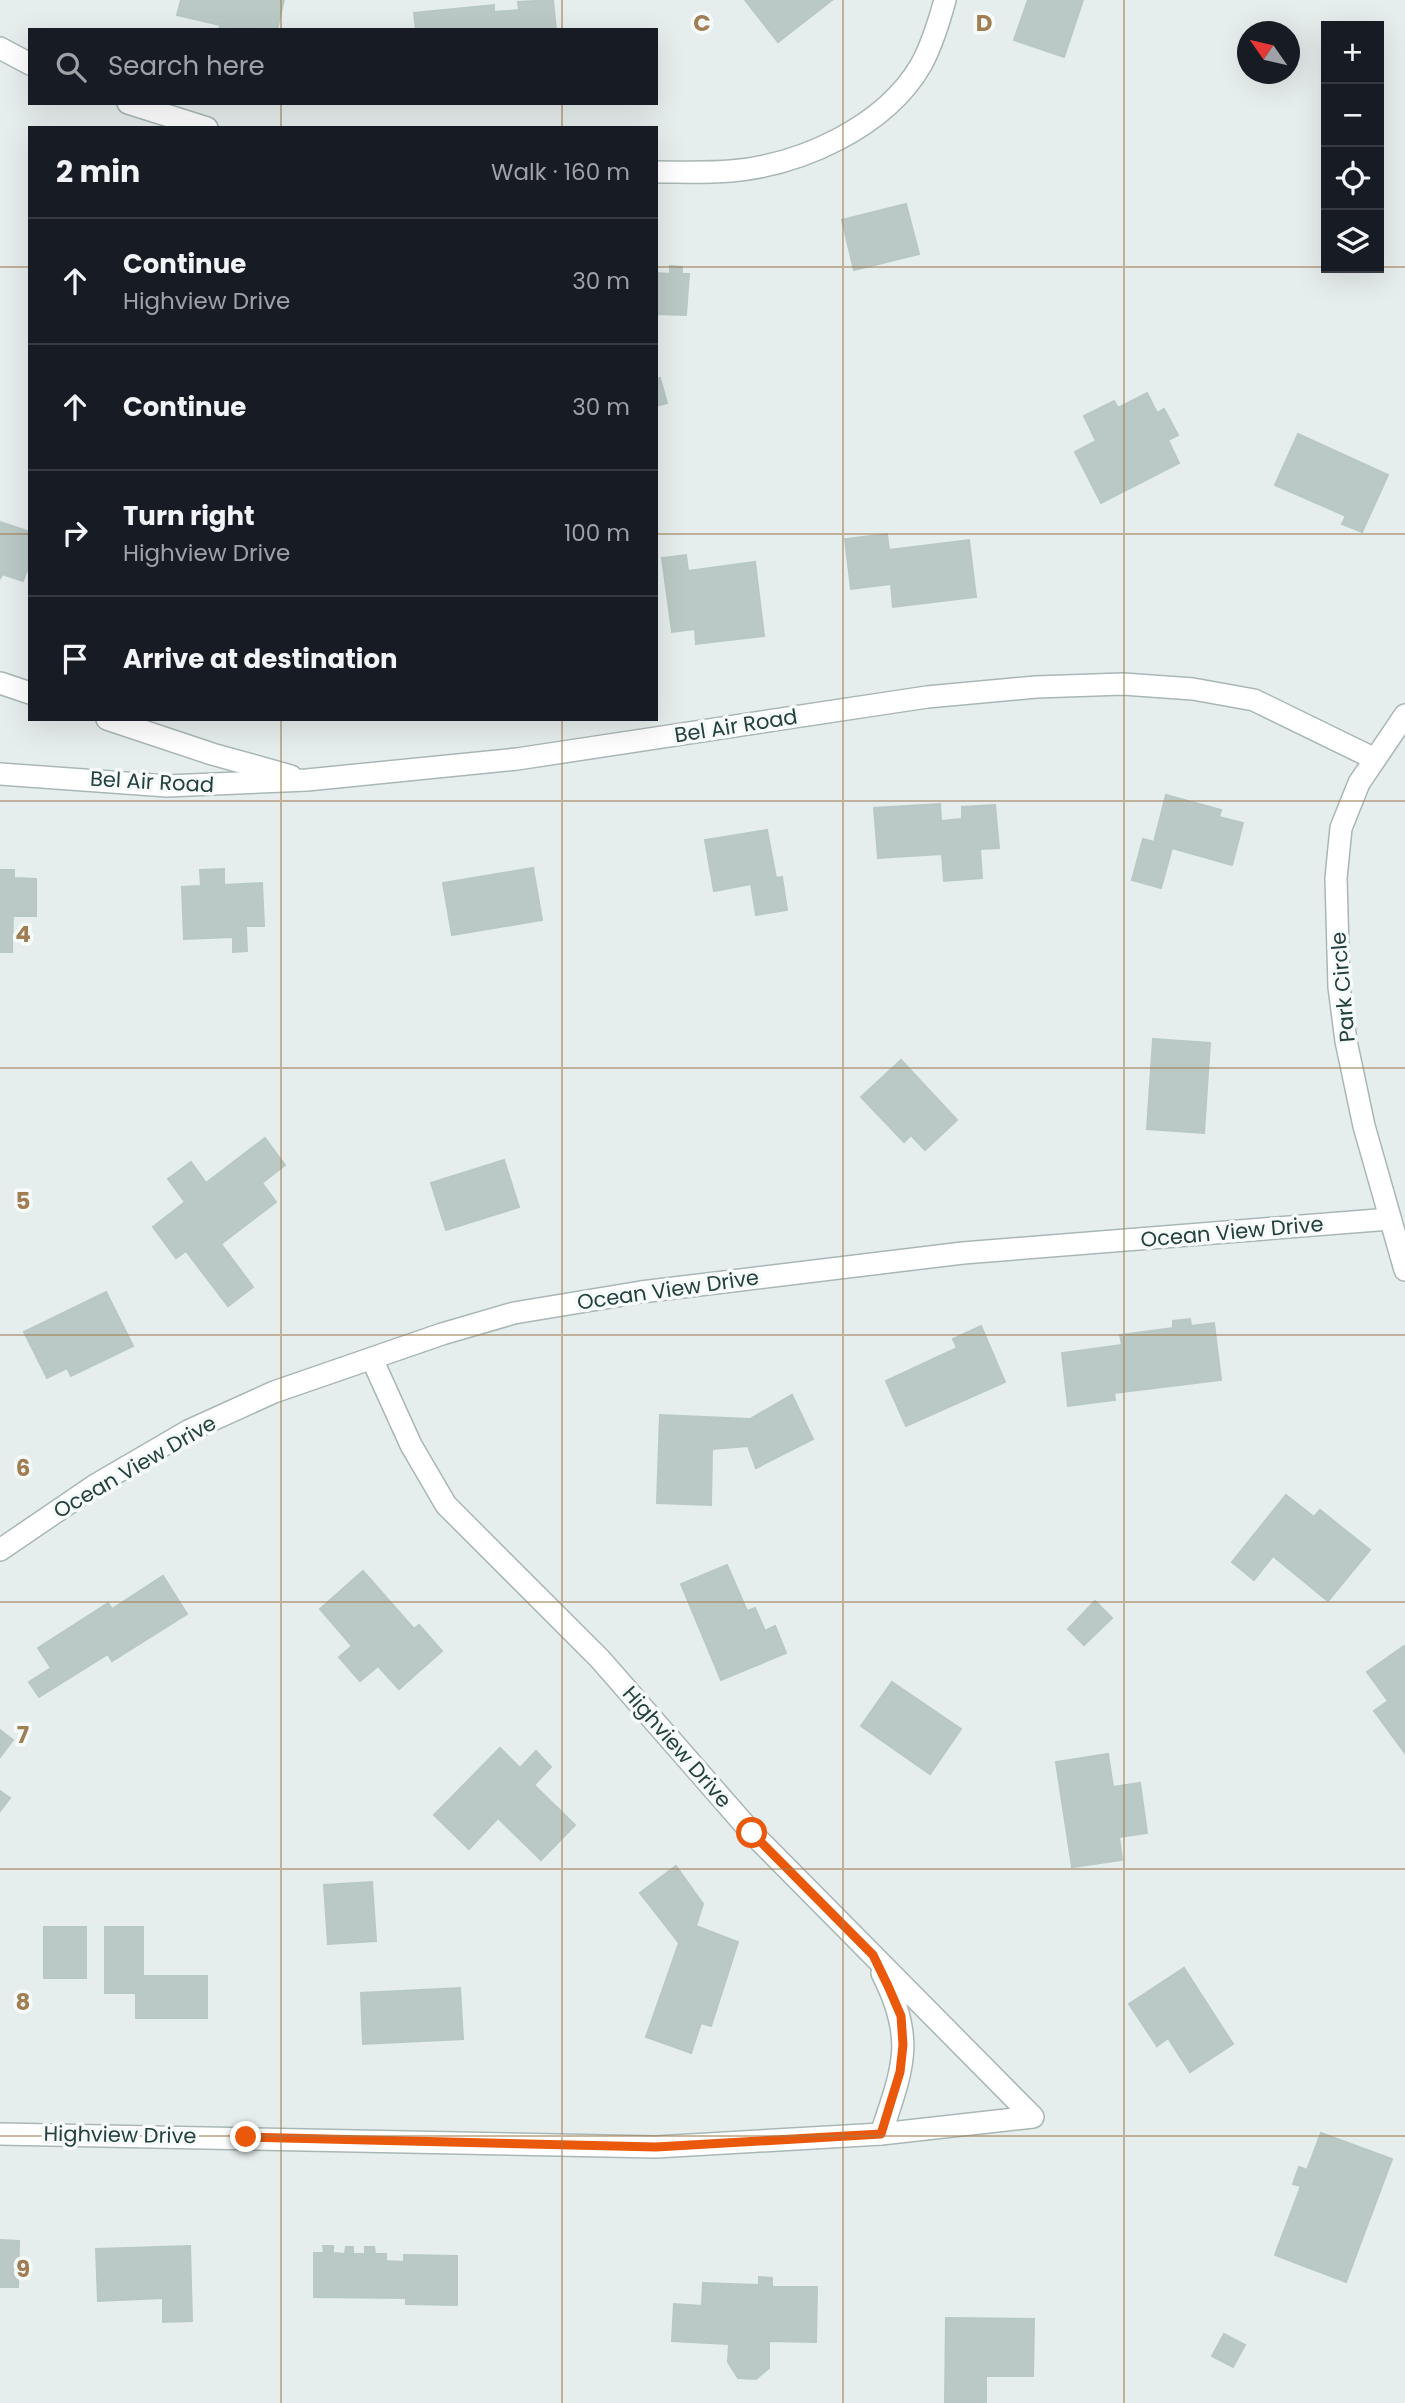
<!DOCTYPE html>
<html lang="en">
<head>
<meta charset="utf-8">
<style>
  body { margin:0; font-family:Poppins,sans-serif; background:#20242c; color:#f1f3f6 }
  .controls { position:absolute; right:21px; top:21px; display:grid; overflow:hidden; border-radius:0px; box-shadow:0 7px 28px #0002 }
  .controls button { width:63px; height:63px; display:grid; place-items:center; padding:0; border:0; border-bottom:2px solid #363941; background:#171b24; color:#f1f3f6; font:35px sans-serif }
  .compass { position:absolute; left:1237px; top:21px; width:63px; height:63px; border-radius:50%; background:#171b24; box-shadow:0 7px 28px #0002; rotate:304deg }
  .stop { position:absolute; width:21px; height:21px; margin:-16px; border:5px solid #ea580c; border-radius:50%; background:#fff }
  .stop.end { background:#ea580c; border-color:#fff; box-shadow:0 2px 7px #0008 }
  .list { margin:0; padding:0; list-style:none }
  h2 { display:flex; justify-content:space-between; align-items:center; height:91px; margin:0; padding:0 28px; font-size:30px }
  h2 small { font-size:23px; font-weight:400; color:#9ea1a6 }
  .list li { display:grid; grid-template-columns:46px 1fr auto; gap:21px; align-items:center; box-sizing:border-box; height:126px; padding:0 28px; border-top:2px solid #363941 }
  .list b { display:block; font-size:26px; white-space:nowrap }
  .list p { margin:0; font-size:23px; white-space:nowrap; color:#9ea1a6 }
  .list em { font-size:23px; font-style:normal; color:#9ea1a6 }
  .icon { flex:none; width:38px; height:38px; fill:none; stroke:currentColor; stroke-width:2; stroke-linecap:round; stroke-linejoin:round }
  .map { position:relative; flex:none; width:1405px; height:2403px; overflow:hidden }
  .search { position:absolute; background:#171b24; box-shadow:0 7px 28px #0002; left:28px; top:28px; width:630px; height:77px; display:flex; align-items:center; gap:18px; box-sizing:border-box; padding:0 24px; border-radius:0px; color:#9ea1a6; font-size:26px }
  .panel { position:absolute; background:#171b24; box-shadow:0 7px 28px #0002; left:28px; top:126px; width:630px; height:595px; border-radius:0px }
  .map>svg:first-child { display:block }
  .building { fill:#bbc9c6; stroke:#b8c8c5; stroke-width:2 }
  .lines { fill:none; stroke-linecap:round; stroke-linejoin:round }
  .street-casing { stroke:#a8b7b6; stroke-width:24 }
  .street { stroke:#fff; stroke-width:21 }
  .route { stroke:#ea580c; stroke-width:9 }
  .grid { fill:none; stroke:#a07d53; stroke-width:2; stroke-opacity:0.55 }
  .labels { text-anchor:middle; stroke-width:7; stroke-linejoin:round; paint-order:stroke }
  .street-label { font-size:21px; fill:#244140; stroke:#f6fbf9 }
  .grid-label { font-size:23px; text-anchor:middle; font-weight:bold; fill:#a07d53; stroke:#f6fbf9; stroke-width:7; stroke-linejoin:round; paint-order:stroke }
</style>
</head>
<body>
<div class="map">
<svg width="1405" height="2403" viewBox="0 0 1405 2403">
  <rect width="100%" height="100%" fill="#e6eeed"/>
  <!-- building -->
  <g class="building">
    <path d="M 181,0 L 284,0 L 277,30 L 234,27 L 233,30 L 219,30 L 220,25 L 177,15 Z"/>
    <path d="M 553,0 L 556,30 L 416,30 L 414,13 L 494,5 L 494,12 L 519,10 L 518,2 Z"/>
    <path d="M 745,0 L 832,0 L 778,42 Z"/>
    <path d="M 1028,0 L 1083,0 L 1064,57 L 1014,40 Z"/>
    <path d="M 906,204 L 919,254 L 854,270 L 842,220 Z"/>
    <path d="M 670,266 L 682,267 L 682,274 L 689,274 L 686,315 L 656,314 L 656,273 L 670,274 Z"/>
    <path d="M 660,378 L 667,403 L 656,406 L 656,379 Z"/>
    <path d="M 1147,393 L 1157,413 L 1164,409 L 1178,435 L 1168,440 L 1179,463 L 1101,503 L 1075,452 L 1096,441 L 1084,416 L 1114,401 L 1118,408 Z"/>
    <path d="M 1298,434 L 1388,475 L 1362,532 L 1342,524 L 1346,516 L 1275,485 Z"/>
    <path d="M 0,522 L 30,532 L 30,562 L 23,581 L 2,574 L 0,579 Z"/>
    <path d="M 887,534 L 889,550 L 969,540 L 976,597 L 893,607 L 891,584 L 851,589 L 845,539 Z"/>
    <path d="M 686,555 L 688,571 L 755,562 L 764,636 L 696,644 L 695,629 L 672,632 L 662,558 Z"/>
    <path d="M 1166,795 L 1221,810 L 1219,817 L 1243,823 L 1232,865 L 1172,848 L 1161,888 L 1132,880 L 1143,839 L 1154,842 Z"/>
    <path d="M 940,804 L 941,821 L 962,819 L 962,807 L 995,805 L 999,848 L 980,849 L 982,878 L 944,881 L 942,854 L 878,858 L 874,808 Z"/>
    <path d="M 767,830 L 776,878 L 782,877 L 787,910 L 756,915 L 751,884 L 714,891 L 705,840 Z"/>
    <path d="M 533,868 L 542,920 L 452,935 L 443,883 Z"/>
    <path d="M 224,869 L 224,885 L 262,883 L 264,926 L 246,926 L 247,951 L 233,952 L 233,937 L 184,939 L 182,887 L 201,886 L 200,870 Z"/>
    <path d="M 0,870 L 14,870 L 14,878 L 36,879 L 36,916 L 13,916 L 12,952 L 0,952 Z"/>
    <path d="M 1153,1039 L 1210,1043 L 1204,1133 L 1147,1129 Z"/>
    <path d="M 901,1060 L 957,1120 L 925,1150 L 911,1135 L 904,1142 L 861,1097 Z"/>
    <path d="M 265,1138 L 285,1165 L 262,1183 L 276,1202 L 221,1244 L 253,1287 L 228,1306 L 186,1251 L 176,1258 L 153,1227 L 185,1202 L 168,1179 L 191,1162 L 206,1183 Z"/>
    <path d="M 504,1160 L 519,1207 L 446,1230 L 431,1183 Z"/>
    <path d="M 106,1292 L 133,1346 L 71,1376 L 67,1368 L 47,1378 L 24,1332 Z"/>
    <path d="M 1190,1319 L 1191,1326 L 1214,1323 L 1221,1380 L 1114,1393 L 1115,1400 L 1068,1406 L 1062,1353 L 1122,1345 L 1120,1335 L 1173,1328 L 1173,1321 Z"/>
    <path d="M 981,1326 L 1005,1382 L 906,1426 L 886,1381 L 957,1348 L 953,1339 Z"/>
    <path d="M 792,1395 L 813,1439 L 756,1468 L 748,1446 L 712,1449 L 711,1505 L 657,1503 L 660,1415 L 750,1419 Z"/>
    <path d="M 1286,1495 L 1314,1517 L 1320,1510 L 1370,1550 L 1328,1601 L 1273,1556 L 1254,1580 L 1232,1562 Z"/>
    <path d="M 727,1565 L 747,1611 L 755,1608 L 765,1631 L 775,1626 L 786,1653 L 721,1680 L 681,1584 Z"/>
    <path d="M 363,1571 L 414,1629 L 419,1625 L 442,1651 L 399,1689 L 378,1666 L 360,1681 L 339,1657 L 352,1646 L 320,1609 Z"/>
    <path d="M 163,1576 L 187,1614 L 112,1661 L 108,1654 L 39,1697 L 29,1682 L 51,1668 L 38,1648 L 108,1603 L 112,1609 Z"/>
    <path d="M 1095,1601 L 1112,1618 L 1084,1645 L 1068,1629 Z"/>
    <path d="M 1404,1646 L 1405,1647 L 1405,1753 L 1374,1711 L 1388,1701 L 1367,1672 Z"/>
    <path d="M 892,1682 L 961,1729 L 930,1774 L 861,1726 Z"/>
    <path d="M 0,1730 L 13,1740 L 0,1757 Z"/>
    <path d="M 500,1748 L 520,1768 L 536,1751 L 551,1767 L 534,1785 L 575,1825 L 541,1860 L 498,1818 L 469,1849 L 434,1815 Z"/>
    <path d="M 1108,1754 L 1113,1787 L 1140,1783 L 1147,1833 L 1119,1837 L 1122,1860 L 1072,1867 L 1056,1762 Z"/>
    <path d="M 0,1791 L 10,1798 L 0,1811 Z"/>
    <path d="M 676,1866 L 703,1904 L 696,1926 L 738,1942 L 711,2026 L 701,2023 L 691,2053 L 646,2037 L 679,1943 L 640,1893 Z"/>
    <path d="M 372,1882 L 376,1941 L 328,1944 L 324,1885 Z"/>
    <rect x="44" y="1927" width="42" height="51"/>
    <path d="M 105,1927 L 143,1927 L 143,1976 L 207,1976 L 207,2018 L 136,2018 L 136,1993 L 105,1993 Z"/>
    <path d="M 1184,1968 L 1233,2044 L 1190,2072 L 1168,2038 L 1157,2046 L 1129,2004 Z"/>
    <path d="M 460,1988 L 463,2039 L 363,2044 L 361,1993 Z"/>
    <path d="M 1321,2133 L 1392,2159 L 1346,2282 L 1275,2255 L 1301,2186 L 1293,2184 L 1299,2167 L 1307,2170 Z"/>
    <path d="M 0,2240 L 19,2241 L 18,2287 L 0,2287 Z"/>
    <path d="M 190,2246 L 192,2321 L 163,2322 L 163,2298 L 98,2301 L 96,2249 Z"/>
    <path d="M 323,2246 L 333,2246 L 333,2253 L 345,2254 L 346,2247 L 353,2247 L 353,2254 L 365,2254 L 365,2247 L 374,2247 L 375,2254 L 386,2254 L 386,2261 L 404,2262 L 404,2255 L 457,2256 L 457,2305 L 406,2304 L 406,2298 L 314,2297 L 314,2253 L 324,2253 Z"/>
    <path d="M 759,2277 L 772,2278 L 772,2287 L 817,2287 L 816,2342 L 769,2341 L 769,2368 L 756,2379 L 738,2378 L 728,2362 L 729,2344 L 672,2341 L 674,2304 L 702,2306 L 703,2283 L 759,2285 Z"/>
    <path d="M 946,2318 L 1034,2319 L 1033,2376 L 986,2376 L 986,2403 L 945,2403 Z"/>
    <path d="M 1224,2334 L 1245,2345 L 1233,2367 L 1212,2356 Z"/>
  </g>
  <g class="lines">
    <!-- street casing -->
    <g class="street-casing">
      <g id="street">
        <path d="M 0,48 L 30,64"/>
        <path d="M 128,103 L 207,128"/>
        <path d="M 656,172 C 681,172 706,173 731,171 C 801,165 885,127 921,65 C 932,45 939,22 945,0"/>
        <path d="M 0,683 L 30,693"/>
        <path d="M 1405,715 L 1359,783 L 1341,828 L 1336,878 L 1339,987 L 1346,1041 L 1364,1126 L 1405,1270"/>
        <path d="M 107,719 L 212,754 L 291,776"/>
        <path d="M 0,774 L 167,786 L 307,780 L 517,759 L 927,697 L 1036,687 L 1123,684 L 1193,689 L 1254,700 L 1375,759"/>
        <path d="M 0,1550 L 97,1484 L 188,1431 L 274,1392 L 442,1334 L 514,1313 L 641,1292 L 963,1253 L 1390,1219"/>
        <path d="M 0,2134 L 656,2147 L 881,2134 L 1033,2117 L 752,1833 L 600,1659 L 446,1505 L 411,1445 L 372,1359"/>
        <path d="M 881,2134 C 903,2067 916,2040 882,1973"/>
      </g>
    </g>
    <!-- street -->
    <use href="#street" class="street"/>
  </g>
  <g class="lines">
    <!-- route -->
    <path class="route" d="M 246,2137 L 656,2147 L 881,2134 L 900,2072 L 903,2045 L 901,2016 L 888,1986 L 873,1955 L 752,1833"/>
  </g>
  <!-- grid -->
  <path class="grid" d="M 281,0 L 281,30M 562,0 L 562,30M 843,0 L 843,2403M 1124,0 L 1124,2403M 281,103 L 281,128M 562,103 L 562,128M 0,267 L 30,267M 656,267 L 1326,267M 1379,267 L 1405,267M 0,534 L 30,534M 656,534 L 1405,534M 281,719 L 281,2403M 562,719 L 562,2403M 0,801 L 1405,801M 0,1068 L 1405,1068M 0,1335 L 1405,1335M 0,1602 L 1405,1602M 0,1869 L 1405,1869M 0,2136 L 1405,2136"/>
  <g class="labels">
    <!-- street labels -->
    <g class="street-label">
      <text transform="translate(736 726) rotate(-9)" y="7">Bel Air Road</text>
      <text transform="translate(152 782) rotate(3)" y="7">Bel Air Road</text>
      <text transform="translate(1343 987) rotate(-95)" y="7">Park Circle</text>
      <text transform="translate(1232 1232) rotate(-5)" y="7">Ocean View Drive</text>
      <text transform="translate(668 1290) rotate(-8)" y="7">Ocean View Drive</text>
      <text transform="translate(135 1467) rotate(-30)" y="7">Ocean View Drive</text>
      <text transform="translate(677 1747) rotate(49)" y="7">Highview Drive</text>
      <text transform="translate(120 2135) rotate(1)" y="7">Highview Drive</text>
    </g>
  </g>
  <g class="grid-label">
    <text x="702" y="31">C</text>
    <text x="984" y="31">D</text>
    <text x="23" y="942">4</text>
    <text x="23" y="1209">5</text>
    <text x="23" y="1476">6</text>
    <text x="23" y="1743">7</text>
    <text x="23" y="2010">8</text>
    <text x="23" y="2277">9</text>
  </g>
</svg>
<div class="controls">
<button>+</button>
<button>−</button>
<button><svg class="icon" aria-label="locate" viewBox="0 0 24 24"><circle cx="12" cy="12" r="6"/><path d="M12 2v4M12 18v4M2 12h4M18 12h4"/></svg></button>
<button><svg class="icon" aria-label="layers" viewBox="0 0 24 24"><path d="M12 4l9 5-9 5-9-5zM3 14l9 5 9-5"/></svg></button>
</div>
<svg class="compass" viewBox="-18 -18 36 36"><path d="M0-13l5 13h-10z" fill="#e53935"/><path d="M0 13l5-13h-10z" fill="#9ea1a6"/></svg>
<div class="stop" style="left:752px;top:1833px"></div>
<div class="stop end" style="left:246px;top:2137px"></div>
<div class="search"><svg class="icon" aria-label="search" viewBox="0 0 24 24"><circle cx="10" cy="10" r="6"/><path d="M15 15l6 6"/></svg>Search here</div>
<section class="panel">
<h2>2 min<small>Walk · 160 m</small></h2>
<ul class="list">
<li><svg class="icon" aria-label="ahead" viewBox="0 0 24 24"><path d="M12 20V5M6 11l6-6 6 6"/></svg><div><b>Continue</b><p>Highview Drive</p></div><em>30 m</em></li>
<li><svg class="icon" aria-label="ahead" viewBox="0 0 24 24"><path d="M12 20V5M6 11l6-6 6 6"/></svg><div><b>Continue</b></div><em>30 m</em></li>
<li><svg class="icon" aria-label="right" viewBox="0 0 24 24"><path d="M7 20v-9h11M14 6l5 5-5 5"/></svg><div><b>Turn right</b><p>Highview Drive</p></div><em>100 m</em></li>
<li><svg class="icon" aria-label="arrive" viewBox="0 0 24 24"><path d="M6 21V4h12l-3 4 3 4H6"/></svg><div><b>Arrive at destination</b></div></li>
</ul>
</section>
</div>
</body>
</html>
